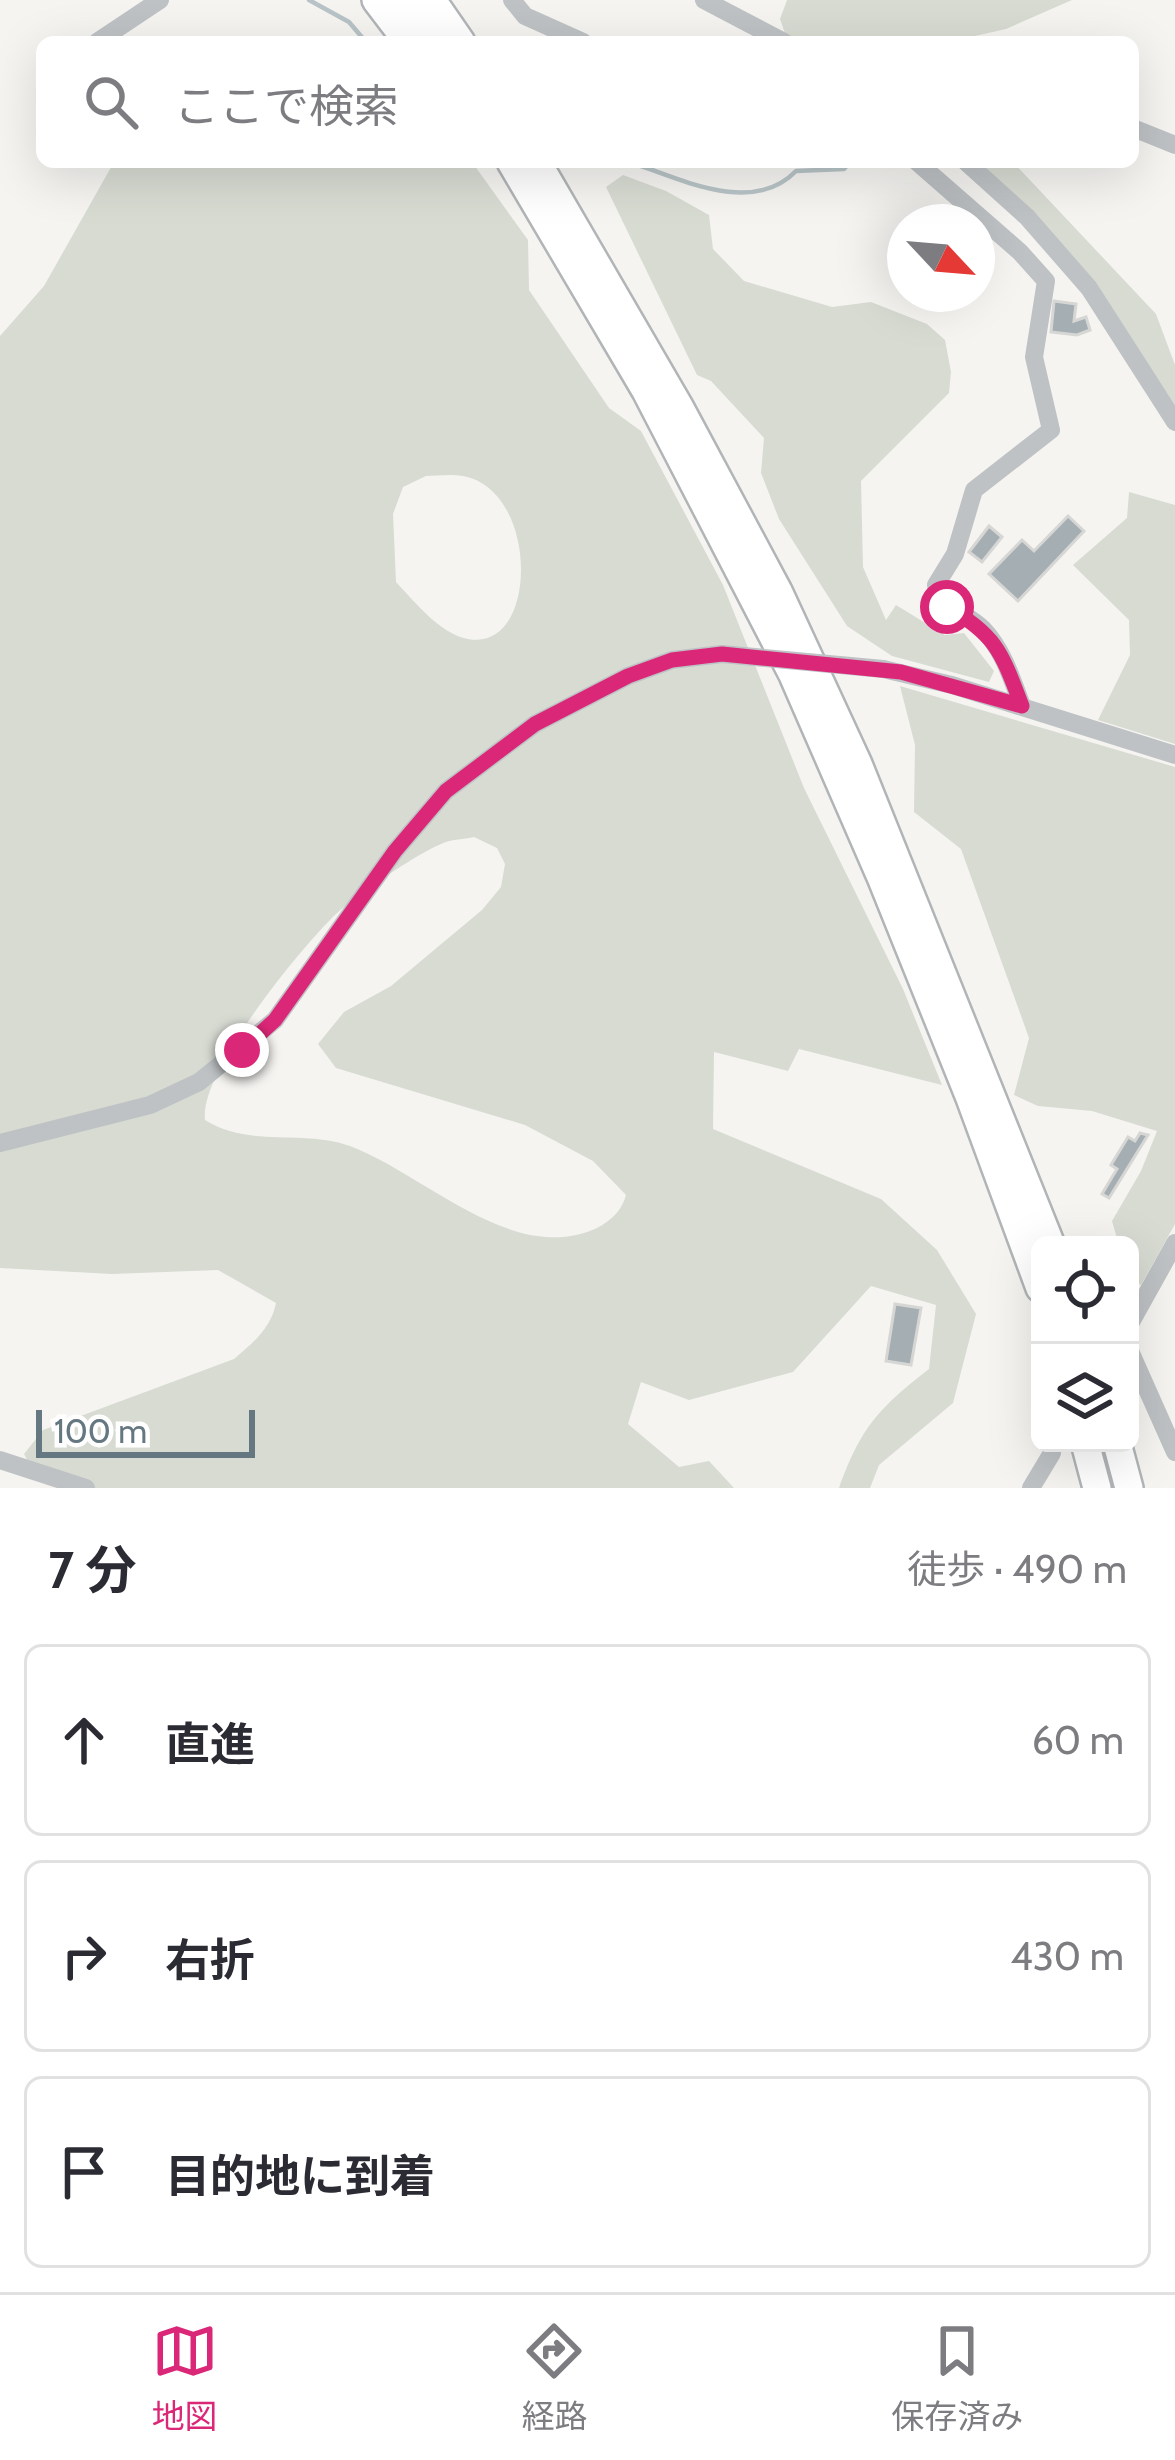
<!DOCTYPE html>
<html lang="ja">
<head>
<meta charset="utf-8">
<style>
  body { margin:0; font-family:Cabin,"Noto Sans JP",sans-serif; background:#f2f2f3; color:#2b2b33 }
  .controls { position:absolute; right:36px; bottom:36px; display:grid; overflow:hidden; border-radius:18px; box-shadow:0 12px 48px #0002 }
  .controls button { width:108px; height:108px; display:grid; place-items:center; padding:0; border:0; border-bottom:3px solid #e1e1e2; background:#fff; color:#2b2b33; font:60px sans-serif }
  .compass { position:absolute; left:887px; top:204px; width:108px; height:108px; border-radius:50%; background:#fff; box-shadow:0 12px 48px #0002; rotate:116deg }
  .scale { position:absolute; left:36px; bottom:30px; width:219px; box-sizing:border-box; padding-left:12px; border:6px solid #657780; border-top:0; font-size:33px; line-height:42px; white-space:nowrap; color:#657780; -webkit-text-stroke:9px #fff; paint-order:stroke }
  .stop { position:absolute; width:36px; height:36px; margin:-27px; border:9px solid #db2777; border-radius:50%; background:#fff }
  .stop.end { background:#db2777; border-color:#fff; box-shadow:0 3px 12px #0008 }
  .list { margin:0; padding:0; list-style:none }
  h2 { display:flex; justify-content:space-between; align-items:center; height:156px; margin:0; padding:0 48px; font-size:51px }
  h2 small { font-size:39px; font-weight:400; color:#7c7c81 }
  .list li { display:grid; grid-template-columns:78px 1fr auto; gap:36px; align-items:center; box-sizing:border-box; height:192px; margin:0 24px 24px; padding:0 24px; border:3px solid #e1e1e2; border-radius:18px }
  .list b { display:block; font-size:45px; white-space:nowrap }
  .list em { font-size:39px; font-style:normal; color:#7c7c81 }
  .icon { flex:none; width:66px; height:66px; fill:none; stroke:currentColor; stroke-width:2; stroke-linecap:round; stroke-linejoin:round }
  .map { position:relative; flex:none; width:1175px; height:1488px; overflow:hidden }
  .search { position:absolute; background:#fff; box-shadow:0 12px 48px #0002; left:36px; right:36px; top:36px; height:132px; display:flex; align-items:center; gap:30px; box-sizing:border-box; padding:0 42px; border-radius:18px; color:#7c7c81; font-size:45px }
  .sheet { height:804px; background:#fff }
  nav { display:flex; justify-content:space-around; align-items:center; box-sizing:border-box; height:168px; border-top:3px solid #e1e1e2; background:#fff; font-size:33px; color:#7c7c81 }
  nav a { display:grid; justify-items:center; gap:6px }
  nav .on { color:#db2777 }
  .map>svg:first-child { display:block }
  .green { fill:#d7dbd2; fill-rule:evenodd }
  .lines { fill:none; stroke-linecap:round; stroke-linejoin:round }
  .stream { stroke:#b7c3c6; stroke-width:4.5 }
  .building { fill:#a5aeb2; stroke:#d6d6d4; stroke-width:3 }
  .highway-casing { stroke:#b1b5b7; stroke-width:32 }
  .minor { stroke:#bec2c5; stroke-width:18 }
  .highway { stroke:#fff; stroke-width:27 }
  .minor-bridge { stroke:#bec2c5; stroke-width:18 }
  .route { stroke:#db2777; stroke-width:15 }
</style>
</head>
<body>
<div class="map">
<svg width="1175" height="1488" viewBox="0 0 1175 1488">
  <rect width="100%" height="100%" fill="#f5f4f1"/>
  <!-- green -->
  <g class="green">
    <path d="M 787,0 L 1072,0 L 1006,29 L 948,42 L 803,42 L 786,36 L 780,19 Z"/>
    <path d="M 114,162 L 472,162 L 528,240 L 529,290 L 609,408 L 641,431 L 723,585 L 804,788 L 903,989 L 942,1085 L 799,1049 L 788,1071 L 714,1052 L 713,1129 L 881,1199 L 937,1250 L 976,1314 L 953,1403 L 879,1465 L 870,1488 L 839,1488 C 861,1427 879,1408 929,1369 L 936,1305 L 871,1286 L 793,1372 L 689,1400 L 641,1382 L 628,1424 L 679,1467 L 709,1461 L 734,1488 L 66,1488 L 34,1473 L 24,1454 L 43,1430 L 234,1359 C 253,1343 271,1328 276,1303 L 218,1270 L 112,1274 L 0,1268 L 0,336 L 44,286 ZM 426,476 C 437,476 451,474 463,476 C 540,490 539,653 468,639 C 440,634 415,602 396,582 L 393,514 L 403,487 ZM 474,837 L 497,848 L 505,864 L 501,887 L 482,910 L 391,986 L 344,1012 L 318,1044 L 336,1068 L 525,1125 L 593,1161 L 626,1195 C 622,1210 612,1220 597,1228 C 514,1267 423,1173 350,1146 C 303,1129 249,1148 205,1120 C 199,1073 296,954 331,919 C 350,899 420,851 446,842 C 455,839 465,839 474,837 Z"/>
    <path d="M 978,162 L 1013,162 L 1156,314 L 1175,365 L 1175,405 L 1107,303 Z"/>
    <path d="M 623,175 L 666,191 L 709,215 L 713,249 L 744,281 L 832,307 L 871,302 L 927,324 L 945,340 L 951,372 L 949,393 L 861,481 L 863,567 L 886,620 L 896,605 L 945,635 L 964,633 L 994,671 L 989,682 L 892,656 L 847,626 L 779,519 L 761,473 L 764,438 L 711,381 L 697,375 L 606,187 Z"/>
    <path d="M 1129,492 L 1175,505 L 1175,744 L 1098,720 L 1130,655 L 1129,620 L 1073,565 L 1127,518 Z"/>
    <path d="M 900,686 L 1175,767 L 1175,1224 L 1141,1285 L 1130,1278 L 1130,1245 L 1119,1245 L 1112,1221 L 1141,1171 L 1157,1131 L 1092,1111 L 1038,1106 L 1014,1095 L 1029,1038 L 961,849 L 914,812 L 915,745 Z"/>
  </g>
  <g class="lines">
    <!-- stream -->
    <g class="stream">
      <path d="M 309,0 L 349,22 L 366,42"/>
      <path d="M 630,162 C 680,179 753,216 796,171 L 844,169 L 850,162"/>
    </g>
  </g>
  <!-- building -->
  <g class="building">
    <path d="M 1054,301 L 1076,304 L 1074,321 L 1086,317 L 1090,330 L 1077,335 L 1051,332 Z"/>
    <path d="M 1068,516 L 1084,531 L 1018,601 L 989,574 L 1022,540 L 1034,551 Z"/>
    <path d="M 989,526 L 1002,537 L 982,562 L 969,552 Z"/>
    <path d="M 1140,1133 L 1148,1135 L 1109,1198 L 1102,1194 L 1117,1169 L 1111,1165 L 1128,1137 L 1135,1141 Z"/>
    <path d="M 895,1304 L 921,1308 L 911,1365 L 886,1361 Z"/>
  </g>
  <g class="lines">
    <!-- highway casing -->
    <g class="highway-casing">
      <g id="highway">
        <path d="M 376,0 L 408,42"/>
        <path d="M 406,0 L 435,42"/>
        <path d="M 432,0 L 461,42"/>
        <path d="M 511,162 L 646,391 L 793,675 L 881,877 L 970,1098 L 1040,1288"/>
        <path d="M 537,162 L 680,408 L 778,591 L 858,764 L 1051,1245"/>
        <path d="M 1085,1443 L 1097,1488"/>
        <path d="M 1117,1443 L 1129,1488"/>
      </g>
    </g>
    <!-- minor -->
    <g class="minor">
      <path d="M 512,0 L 525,16 L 583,42"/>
      <path d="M 704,0 L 784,42"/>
      <path d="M 97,42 L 160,0"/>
      <path d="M 1133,128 L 1175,145"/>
      <path d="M 917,162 L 1020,252 L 1046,281 L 1034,357 L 1051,430 L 974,490 L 955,554 L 936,585 C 943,612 966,611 983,629 C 1003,650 1012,679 1022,706"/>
      <path d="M 966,162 L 1027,217 L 1089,288 L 1175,422"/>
      <path d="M 883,669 L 952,685 L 1175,755"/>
      <path d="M 0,1143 L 150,1105 L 199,1082 L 275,1020 L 395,851 L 446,791 L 535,724 L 628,676 L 672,660 L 722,654"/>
      <path d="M 1130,1324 L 1175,1243"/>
      <path d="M 1130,1351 L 1175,1452"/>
      <path d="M 0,1460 L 86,1488"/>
      <path d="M 1031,1488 L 1052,1453"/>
    </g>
    <!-- highway -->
    <use href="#highway" class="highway"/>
    <!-- minor-bridge -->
    <path class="minor-bridge" d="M 722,654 L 883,669"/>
  </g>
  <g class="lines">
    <!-- route -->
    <path class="route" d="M 242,1050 L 275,1020 L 395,851 L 446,791 L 535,724 L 628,676 L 672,660 L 722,654 L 901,672 L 1022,706 C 1002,654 997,635 947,607"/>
  </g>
</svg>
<div class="controls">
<button><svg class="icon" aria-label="locate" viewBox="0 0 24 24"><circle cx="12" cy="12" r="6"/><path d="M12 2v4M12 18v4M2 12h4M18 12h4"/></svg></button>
<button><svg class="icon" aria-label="layers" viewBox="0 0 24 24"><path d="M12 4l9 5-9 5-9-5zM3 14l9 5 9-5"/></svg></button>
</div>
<svg class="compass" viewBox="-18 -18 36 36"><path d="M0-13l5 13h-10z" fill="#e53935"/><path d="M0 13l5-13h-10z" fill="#7c7c81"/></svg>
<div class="scale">100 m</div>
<div class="stop" style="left:947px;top:607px"></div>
<div class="stop end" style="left:242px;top:1050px"></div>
<div class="search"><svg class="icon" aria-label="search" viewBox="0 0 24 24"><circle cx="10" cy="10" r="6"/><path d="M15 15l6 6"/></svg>ここで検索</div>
</div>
<section class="sheet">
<h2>7 分<small>徒歩 · 490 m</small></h2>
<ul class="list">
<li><svg class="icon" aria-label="ahead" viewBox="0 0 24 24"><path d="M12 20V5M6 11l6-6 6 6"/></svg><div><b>直進</b></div><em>60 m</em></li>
<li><svg class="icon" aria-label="right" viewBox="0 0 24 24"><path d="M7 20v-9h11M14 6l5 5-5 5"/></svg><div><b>右折</b></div><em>430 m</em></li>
<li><svg class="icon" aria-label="arrive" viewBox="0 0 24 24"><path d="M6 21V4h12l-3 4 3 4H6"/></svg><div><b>目的地に到着</b></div></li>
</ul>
</section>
<nav>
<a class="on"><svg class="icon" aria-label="map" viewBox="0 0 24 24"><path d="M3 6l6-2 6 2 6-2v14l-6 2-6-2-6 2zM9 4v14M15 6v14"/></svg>地図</a>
<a><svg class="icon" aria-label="directions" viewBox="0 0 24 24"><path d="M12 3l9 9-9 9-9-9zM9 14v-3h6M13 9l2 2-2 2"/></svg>経路</a>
<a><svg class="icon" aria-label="saved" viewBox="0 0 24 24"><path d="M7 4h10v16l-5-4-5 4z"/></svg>保存済み</a>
</nav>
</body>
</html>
